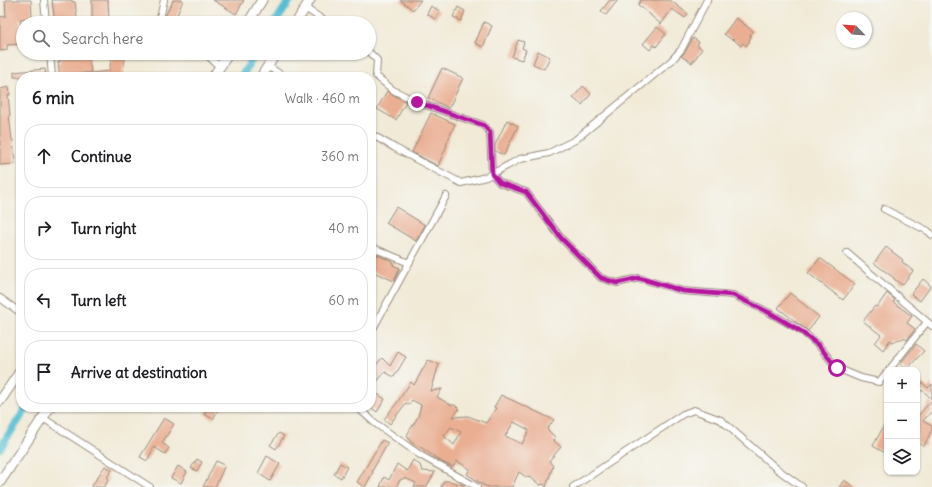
<!DOCTYPE html>
<html lang="en">
<head>
<meta charset="utf-8">
<style>
  body { margin:0; font-family:Delius,sans-serif; background:#f2f2f2; color:#202124 }
  .controls { position:absolute; right:12px; bottom:12px; display:grid; overflow:hidden; border-radius:8px; box-shadow:0 1px 3px #0004 }
  .controls button { width:36px; height:36px; display:grid; place-items:center; padding:0; border:0; border-bottom:1px solid #e0e0e0; background:#fff; color:#202124; font:20px sans-serif }
  .compass { position:absolute; left:836px; top:12px; width:36px; height:36px; border-radius:50%; background:#fff; box-shadow:0 1px 3px #0004; rotate:295deg }
  .stop { position:absolute; width:12px; height:12px; margin:-9px; border:3px solid #b5179e; border-radius:50%; background:#fff }
  .stop.end { background:#b5179e; border-color:#fff; box-shadow:0 1px 4px #0008 }
  .list { margin:0; padding:0; list-style:none }
  h2 { display:flex; justify-content:space-between; align-items:center; height:52px; margin:0; padding:0 16px; font-size:17px }
  h2 small { font-size:13px; font-weight:400; color:#757577 }
  .list li { display:grid; grid-template-columns:26px 1fr auto; gap:12px; align-items:center; box-sizing:border-box; height:64px; margin:0 8px 8px; padding:0 8px; border:1px solid #e0e0e0; border-radius:16px }
  .list b { display:block; font-size:15px; white-space:nowrap }
  .list em { font-size:13px; font-style:normal; color:#757577 }
  .icon { flex:none; width:22px; height:22px; fill:none; stroke:currentColor; stroke-width:2; stroke-linecap:round; stroke-linejoin:round }
  .map { position:relative; flex:none; width:932px; height:487px; overflow:hidden }
  .search { position:absolute; background:#fff; box-shadow:0 1px 3px #0004; left:16px; top:16px; width:360px; height:44px; display:flex; align-items:center; gap:10px; box-sizing:border-box; padding:0 14px; border-radius:22px; color:#757577; font-size:15px }
  .panel { position:absolute; background:#fff; box-shadow:0 1px 3px #0004; left:16px; top:72px; width:360px; height:340px; border-radius:16px }
  .map>svg:first-child { display:block }
  .lines { fill:none; stroke-linecap:round; stroke-linejoin:round }
  .canal { stroke:#57bfd4; stroke-width:8 }
  .building { fill:#eaaf93; fill-rule:evenodd }
  .street-casing { stroke:#968a7a; stroke-width:8 }
  .secondary-casing { stroke:#968a7a; stroke-width:11 }
  .street { stroke:#fff; stroke-width:6 }
  .secondary { stroke:#fff; stroke-width:9 }
  .route { stroke:#b5179e; stroke-width:5 }
</style>
</head>
<body>
<div class="map">
<svg width="932" height="487" viewBox="0 0 932 487">
  <rect width="100%" height="100%" fill="#f6f6f2"/>
  <filter id="ink" filterUnits="userSpaceOnUse"><feTurbulence type="fractalNoise" baseFrequency=".025" numOctaves="2"/><feDisplacementMap in="SourceGraphic" scale="8" xChannelSelector="R" yChannelSelector="G"/><feConvolveMatrix kernelMatrix="1 2 1 2 8 2 1 2 1" color-interpolation-filters="sRGB"/></filter>
  <filter id="wash" filterUnits="userSpaceOnUse"><feTurbulence type="fractalNoise" baseFrequency=".012" numOctaves="4" result="noise"/><feDisplacementMap in="SourceGraphic" scale="16" xChannelSelector="R" yChannelSelector="G"/><feGaussianBlur stdDeviation="0.9" result="paint"/><feColorMatrix in="noise" values="0 0 0 0 0 0 0 0 0 0 0 0 0 0 0 0 0 1.4 0 .05"/><feComposite in="paint" operator="in"/></filter>
  <g filter="url(#wash)">
    <rect width="100%" height="100%" fill="#f1ead7"/>
    <g class="lines">
      <!-- canal -->
      <g class="canal">
        <path d="M 275,23 L 290,0"/>
        <path d="M 241,77 L 256,53"/>
        <path d="M 0,448 L 27,407"/>
      </g>
    </g>
    <g id="blocks">
      <!-- building -->
      <g class="building">
        <path d="M 5,0 L 31,0 L 32,18 L 20,19 L 23,44 L 7,45 L 7,50 L 0,51 L 0,17 L 6,16 Z"/>
        <path d="M 52,0 L 72,0 L 72,2 L 75,2 L 77,19 L 55,23 Z"/>
        <path d="M 92,0 L 108,0 L 109,20 L 92,20 Z"/>
        <path d="M 173,0 L 183,0 L 174,23 L 168,23 L 164,21 L 164,19 L 170,6 L 171,6 Z"/>
        <path d="M 213,0 L 244,0 L 236,14 Z"/>
        <path d="M 400,0 L 421,0 L 413,10 Z"/>
        <path d="M 610,0 L 618,0 L 606,15 L 601,11 Z"/>
        <path d="M 641,0 L 670,0 L 688,14 L 685,18 L 672,9 L 661,24 L 651,16 L 651,15 L 638,5 Z"/>
        <path d="M 431,6 L 440,11 L 435,19 L 427,14 Z"/>
        <path d="M 458,7 L 465,11 L 461,21 L 453,17 Z"/>
        <path d="M 736,18 L 753,31 L 750,35 L 751,37 L 749,40 L 750,41 L 746,46 L 743,43 L 741,46 L 733,39 L 732,40 L 724,34 Z"/>
        <path d="M 484,22 L 492,26 L 483,47 L 475,43 Z"/>
        <path d="M 657,27 L 666,34 L 656,47 L 654,45 L 650,50 L 643,44 Z"/>
        <path d="M 693,38 L 699,42 L 697,45 L 702,49 L 692,63 L 681,56 L 685,52 Z"/>
        <path d="M 518,40 L 524,42 L 522,48 L 526,50 L 522,60 L 512,57 Z"/>
        <path d="M 538,51 L 550,57 L 544,69 L 533,64 Z"/>
        <path d="M 61,53 L 88,53 L 91,72 L 72,75 L 72,77 L 60,77 L 58,62 L 60,62 Z"/>
        <path d="M 113,53 L 126,53 L 122,77 L 91,77 L 90,73 L 109,71 Z"/>
        <path d="M 442,68 L 463,78 L 449,108 L 428,98 Z"/>
        <path d="M 45,69 L 46,77 L 14,77 L 14,72 Z"/>
        <path d="M 583,86 L 591,94 L 582,105 L 573,98 Z"/>
        <path d="M 9,87 L 10,95 L 8,95 L 10,115 L 9,115 L 12,140 L 13,140 L 15,164 L 0,165 L 0,89 Z"/>
        <path d="M 387,91 L 406,102 L 396,120 L 377,109 Z"/>
        <path d="M 431,113 L 455,124 L 446,145 L 447,145 L 438,166 L 412,152 Z"/>
        <path d="M 507,120 L 518,126 L 504,155 L 495,151 L 495,145 Z"/>
        <path d="M 396,207 L 425,225 L 416,241 L 386,223 Z"/>
        <path d="M 886,247 L 903,260 L 902,262 L 913,271 L 902,285 L 894,279 L 894,278 L 874,263 Z"/>
        <path d="M 371,252 L 393,262 L 393,265 L 400,268 L 394,281 L 371,271 Z"/>
        <path d="M 820,258 L 855,284 L 843,300 L 808,273 Z"/>
        <path d="M 923,279 L 931,286 L 920,301 L 911,294 Z"/>
        <path d="M 790,293 L 819,317 L 808,331 L 778,308 Z"/>
        <path d="M 887,293 L 895,300 L 893,302 L 912,316 L 907,323 L 915,329 L 907,340 L 904,338 L 893,342 L 890,340 L 883,350 L 875,343 L 881,335 L 863,321 L 875,306 L 877,307 Z"/>
        <path d="M 916,344 L 924,351 L 906,370 L 900,364 Z"/>
        <path d="M 398,352 L 406,357 L 394,377 L 385,372 L 375,384 L 371,380 L 371,371 L 382,358 L 390,366 Z"/>
        <path d="M 428,360 L 439,364 L 431,391 L 442,389 L 437,397 L 451,405 L 455,405 L 459,409 L 453,417 L 468,416 L 486,423 L 496,408 L 494,407 L 501,395 L 554,420 L 547,429 L 555,437 L 553,440 L 561,447 L 549,461 L 553,466 L 546,487 L 544,484 L 540,485 L 531,478 L 526,477 L 519,472 L 512,487 L 490,487 L 485,486 L 467,474 L 470,469 L 457,461 L 453,467 L 442,462 L 422,448 L 414,444 L 410,441 L 407,436 L 408,433 L 418,417 L 421,405 L 412,400 L 409,405 L 406,403 L 390,424 L 384,419 L 396,404 L 411,382 L 414,385 ZM 514,422 L 529,430 L 522,444 L 505,436 ZM 451,427 L 461,432 L 454,445 L 444,436 Z"/>
        <path d="M 917,378 L 928,388 L 932,384 L 932,399 L 922,390 L 917,396 Z"/>
        <path d="M 377,394 L 385,399 L 377,412 L 370,407 L 371,407 L 371,404 Z"/>
        <path d="M 932,400 L 932,411 L 923,421 L 932,426 L 932,430 L 924,446 L 917,442 L 917,417 Z"/>
        <path d="M 209,407 L 220,407 L 213,419 L 204,414 Z"/>
        <path d="M 164,418 L 174,424 L 162,443 L 169,448 L 165,454 L 154,447 L 147,461 L 140,457 Z"/>
        <path d="M 887,420 L 887,454 L 873,446 Z"/>
        <path d="M 279,433 L 284,436 L 276,449 L 270,445 Z"/>
        <path d="M 382,440 L 388,443 L 372,471 L 373,472 L 365,487 L 357,482 Z"/>
        <path d="M 267,456 L 280,464 L 270,481 L 258,473 Z"/>
        <path d="M 197,459 L 202,462 L 197,471 L 191,468 Z"/>
        <path d="M 413,460 L 420,465 L 422,471 L 435,472 L 426,487 L 414,487 L 416,483 L 405,478 L 400,480 L 396,487 L 380,487 L 384,477 L 389,480 L 397,464 L 407,471 Z"/>
        <path d="M 216,461 L 225,465 L 215,487 L 203,487 Z"/>
        <path d="M 340,463 L 347,467 L 341,478 L 334,474 Z"/>
        <path d="M 105,466 L 112,470 L 107,477 L 109,479 L 104,487 L 91,487 Z"/>
        <path d="M 178,466 L 187,472 L 181,483 L 171,478 Z"/>
        <path d="M 844,480 L 854,487 L 839,487 Z"/>
        <path d="M 444,481 L 449,481 L 464,485 L 464,487 L 441,487 Z"/>
      </g>
    </g>
  </g>
  <g filter="url(#ink)">
    <use href="#blocks" fill-opacity="0" stroke="#968a7a" stroke-width="1"/>
    <g class="lines">
      <!-- street casing -->
      <g class="street-casing">
        <g id="street">
          <path d="M 44,0 L 46,23"/>
          <path d="M 305,8 L 328,23"/>
          <path d="M 159,23 L 164,0"/>
          <path d="M 369,52 L 377,60 L 376,76 L 393,90 L 417,102 L 483,125 L 490,132 L 492,174 L 500,183 L 526,192 L 561,238 L 601,278 L 617,283 L 639,278 L 683,291 L 733,295 L 770,313 L 802,331 L 819,346 L 837,368 L 861,378 L 879,382 L 887,372"/>
          <path d="M 50,53 L 52,77"/>
          <path d="M 205,53 L 220,67"/>
          <path d="M 268,66 L 284,77"/>
          <path d="M 371,134 L 395,148 L 461,183 L 486,177 L 520,159 L 549,153 L 575,140 L 671,61 L 681,50 L 707,0"/>
          <path d="M 884,209 L 928,231 L 932,235"/>
          <path d="M 371,247 L 409,263"/>
          <path d="M 847,253 L 932,326"/>
          <path d="M 0,298 L 21,313"/>
          <path d="M 371,332 L 446,196"/>
          <path d="M 889,370 L 927,322"/>
          <path d="M 357,407 L 375,423 L 420,455 L 477,487"/>
          <path d="M 43,418 L 150,487"/>
          <path d="M 573,487 L 683,414 L 694,410 L 721,420 L 777,469 L 802,487"/>
        </g>
      </g>
      <!-- secondary casing -->
      <g class="secondary-casing">
        <g id="secondary">
          <path d="M 248,23 L 262,0"/>
          <path d="M 296,23 L 310,0"/>
          <path d="M 213,77 L 229,53"/>
          <path d="M 261,77 L 276,53"/>
          <path d="M 0,401 L 21,370"/>
          <path d="M 0,482 L 50,407"/>
        </g>
      </g>
      <!-- street -->
      <use href="#street" class="street"/>
      <!-- secondary -->
      <use href="#secondary" class="secondary"/>
    </g>
  </g>
  <g class="lines" filter="url(#ink)">
    <!-- route -->
    <path class="route" d="M 417,102 L 483,125 L 490,132 L 492,174 L 500,183 L 526,192 L 561,238 L 601,278 L 617,283 L 639,278 L 683,291 L 733,295 L 770,313 L 802,332 L 819,346 L 837,368"/>
  </g>
</svg>
<div class="controls">
<button>+</button>
<button>−</button>
<button><svg class="icon" aria-label="layers" viewBox="0 0 24 24"><path d="M12 4l9 5-9 5-9-5zM3 14l9 5 9-5"/></svg></button>
</div>
<svg class="compass" viewBox="-18 -18 36 36"><path d="M0-13l5 13h-10z" fill="#e53935"/><path d="M0 13l5-13h-10z" fill="#757577"/></svg>
<div class="stop" style="left:837px;top:368px"></div>
<div class="stop end" style="left:417px;top:102px"></div>
<div class="search"><svg class="icon" aria-label="search" viewBox="0 0 24 24"><circle cx="10" cy="10" r="6"/><path d="M15 15l6 6"/></svg>Search here</div>
<section class="panel">
<h2>6 min<small>Walk · 460 m</small></h2>
<ul class="list">
<li><svg class="icon" aria-label="ahead" viewBox="0 0 24 24"><path d="M12 20V5M6 11l6-6 6 6"/></svg><div><b>Continue</b></div><em>360 m</em></li>
<li><svg class="icon" aria-label="right" viewBox="0 0 24 24"><path d="M7 20v-9h11M14 6l5 5-5 5"/></svg><div><b>Turn right</b></div><em>40 m</em></li>
<li><svg class="icon" aria-label="left" viewBox="0 0 24 24"><path d="M17 20v-9H6M10 6l-5 5 5 5"/></svg><div><b>Turn left</b></div><em>60 m</em></li>
<li><svg class="icon" aria-label="arrive" viewBox="0 0 24 24"><path d="M6 21V4h12l-3 4 3 4H6"/></svg><div><b>Arrive at destination</b></div></li>
</ul>
</section>
</div>
</body>
</html>
